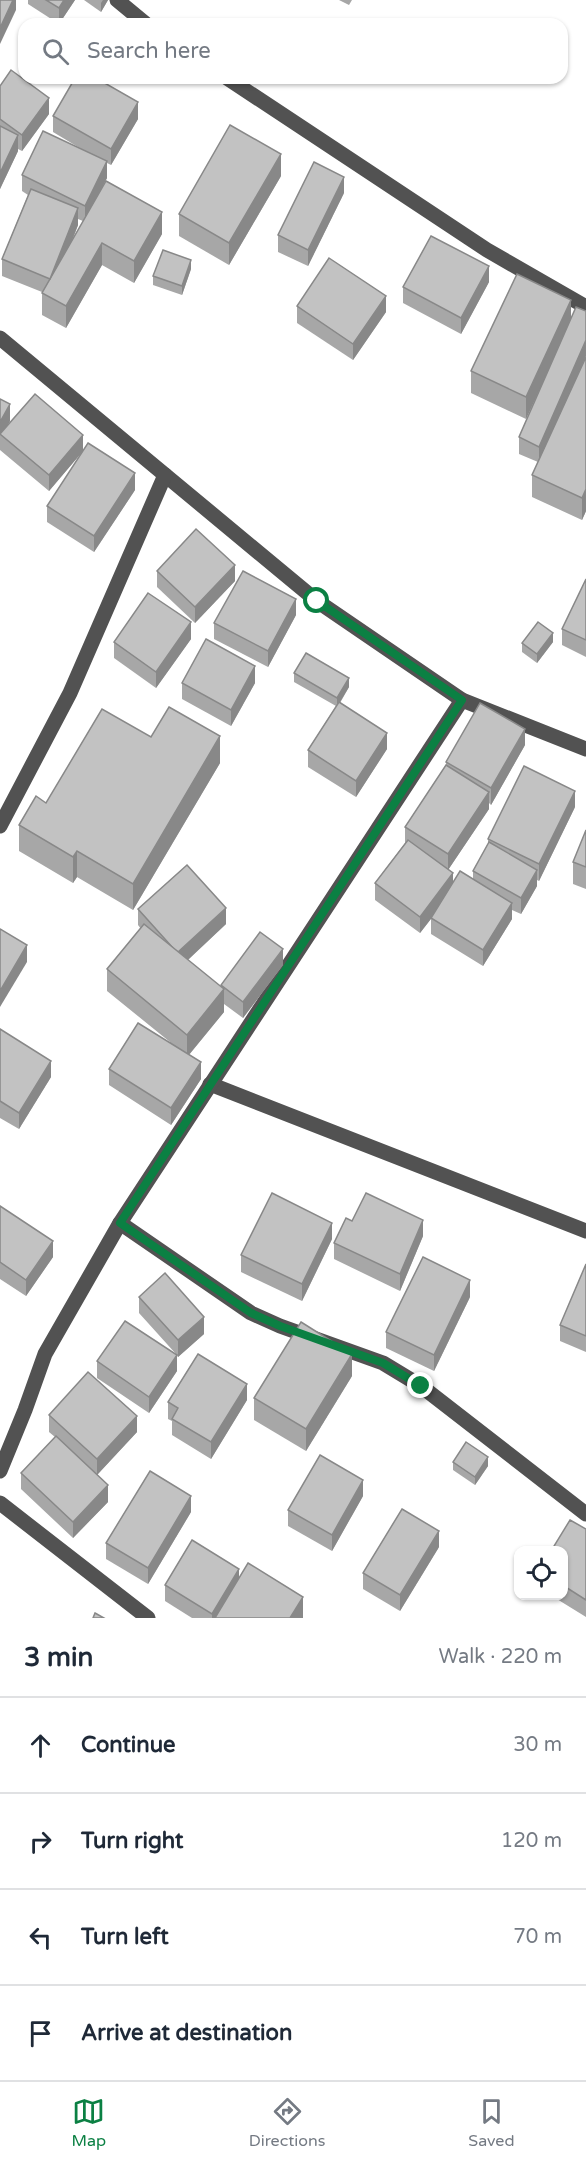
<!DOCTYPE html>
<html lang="en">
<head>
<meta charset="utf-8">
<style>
  body { margin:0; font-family:"Varela Round",sans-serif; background:#f2f2f3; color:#1f2937 }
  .controls { position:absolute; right:18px; bottom:18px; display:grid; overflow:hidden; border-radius:12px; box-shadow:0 2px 4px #0004 }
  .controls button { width:54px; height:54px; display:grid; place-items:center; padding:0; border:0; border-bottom:2px solid #e0e1e3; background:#fff; color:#1f2937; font:30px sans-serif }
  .stop { position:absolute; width:18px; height:18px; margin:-14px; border:4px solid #0b8043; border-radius:50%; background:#fff }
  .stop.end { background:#0b8043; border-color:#fff; box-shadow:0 2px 6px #0008 }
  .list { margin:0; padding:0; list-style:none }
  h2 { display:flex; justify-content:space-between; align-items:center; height:78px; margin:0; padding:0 24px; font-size:26px }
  h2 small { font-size:20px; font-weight:400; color:#747a83 }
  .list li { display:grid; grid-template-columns:39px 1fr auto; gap:18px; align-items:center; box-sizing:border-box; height:96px; padding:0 24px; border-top:2px solid #e0e1e3 }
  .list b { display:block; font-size:22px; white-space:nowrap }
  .list em { font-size:20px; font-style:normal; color:#747a83 }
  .icon { flex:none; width:33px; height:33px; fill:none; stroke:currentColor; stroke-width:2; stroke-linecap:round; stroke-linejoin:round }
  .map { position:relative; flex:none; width:586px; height:1618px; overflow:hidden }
  .search { position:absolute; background:#fff; box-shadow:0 2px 4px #0004; left:18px; right:18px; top:18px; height:66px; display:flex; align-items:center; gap:15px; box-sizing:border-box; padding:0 21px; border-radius:18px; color:#747a83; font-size:22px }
  .sheet { height:462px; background:#fff }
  nav { display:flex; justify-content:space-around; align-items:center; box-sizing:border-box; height:84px; border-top:2px solid #e0e1e3; background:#fff; font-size:16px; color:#747a83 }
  nav a { display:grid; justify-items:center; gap:3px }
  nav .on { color:#0b8043 }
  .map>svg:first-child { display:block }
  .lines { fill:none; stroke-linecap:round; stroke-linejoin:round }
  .minor { stroke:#525252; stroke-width:15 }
  .wall { fill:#a7a7a7; fill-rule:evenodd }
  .shaded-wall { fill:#888 }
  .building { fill:#c2c2c2; stroke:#888; stroke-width:1.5 }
  .route { stroke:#0b8043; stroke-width:8 }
</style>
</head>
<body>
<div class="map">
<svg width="586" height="1618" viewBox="0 0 586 1618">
  <rect width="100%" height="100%" fill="#fff"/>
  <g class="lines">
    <!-- minor -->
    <g class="minor">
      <path d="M 117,0 L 146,24"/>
      <path d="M 227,78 L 487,250 L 586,307"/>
      <path d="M 0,338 L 317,601 L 462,700 L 586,749"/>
      <path d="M 0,826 L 70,693 L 165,475"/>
      <path d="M 210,1084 L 586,1231"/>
      <path d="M 120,1223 L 251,1313 L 280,1326 L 383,1363 L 421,1386 L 586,1514"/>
      <path d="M 0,1471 L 25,1410 L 45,1354 L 120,1223 L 462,700"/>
      <path d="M 0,1503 L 148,1618"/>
    </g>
  </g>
  <!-- wall -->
  <g class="wall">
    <path d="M 28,0 L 75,0 L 59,24 L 28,4 Z"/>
    <path d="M 84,0 L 108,0 L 101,12 Z"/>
    <path d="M 339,0 L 352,0 L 349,5 Z"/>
    <path d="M 0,86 L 49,114 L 22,151 L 18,149 L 18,151 L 0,189 Z"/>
    <path d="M 53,116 L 138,119 L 111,165 L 107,163 L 107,178 L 103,185 L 162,234 L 134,283 L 102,265 L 66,328 L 42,315 L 42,292 L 2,276 L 2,259 L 28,195 L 22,191 L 22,175 L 83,150 L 53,132 ZM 78,219 L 83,221 L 73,239 L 78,225 Z"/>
    <path d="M 281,176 L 229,265 L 179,236 L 179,214 Z"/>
    <path d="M 344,193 L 308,266 L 278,252 L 278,235 Z"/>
    <path d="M 191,269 L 182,295 L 153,285 L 153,276 Z"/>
    <path d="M 489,282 L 461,334 L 403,303 L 403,287 Z"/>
    <path d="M 297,306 L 386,312 L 353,360 L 297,323 Z"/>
    <path d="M 571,318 L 586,357 L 586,511 L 582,520 L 532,497 L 532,475 L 538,462 L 519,454 L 519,437 L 545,377 L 526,419 L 471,393 L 471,371 Z"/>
    <path d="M 0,399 L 10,421 L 7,426 L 83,451 L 49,491 L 0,450 Z"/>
    <path d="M 135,490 L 94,552 L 47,522 L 47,506 Z"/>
    <path d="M 157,571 L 235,581 L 195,623 L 157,587 Z"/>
    <path d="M 586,579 L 586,657 L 562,645 L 562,629 Z"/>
    <path d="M 296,615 L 268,667 L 214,639 L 214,623 Z"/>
    <path d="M 191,639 L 156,688 L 114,658 L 114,642 Z"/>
    <path d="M 553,642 L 537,663 L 522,652 L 522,643 Z"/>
    <path d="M 294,673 L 349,687 L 340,703 L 387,749 L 356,797 L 308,767 L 308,750 L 336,706 L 294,682 Z"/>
    <path d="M 182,683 L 255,683 L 231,726 L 182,699 Z"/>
    <path d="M 151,737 L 220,763 L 133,910 L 77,877 L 73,883 L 19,851 L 19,825 L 46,803 Z"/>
    <path d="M 525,745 L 491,805 L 489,803 L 489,809 L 448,870 L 453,883 L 473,879 L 473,871 L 488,844 L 488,839 L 575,807 L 539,881 L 537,880 L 537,886 L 521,914 L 512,910 L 512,919 L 483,966 L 431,934 L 431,919 L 420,933 L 375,900 L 375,883 L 405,843 L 405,827 L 446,765 L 446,762 Z"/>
    <path d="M 586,830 L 586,889 L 573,884 L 573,862 Z"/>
    <path d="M 138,909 L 226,924 L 188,960 L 221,987 L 221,985 L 283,965 L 243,1018 L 224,1004 L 224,1012 L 189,1055 L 201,1079 L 171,1125 L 109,1085 L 109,1069 L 170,1042 L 107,991 L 107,969 L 141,929 L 138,925 Z"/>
    <path d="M 0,1029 L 51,1077 L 19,1129 L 0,1118 Z"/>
    <path d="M 0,1206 L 53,1257 L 26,1296 L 0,1279 Z"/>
    <path d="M 352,1221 L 423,1236 L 400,1291 L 334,1259 L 334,1243 Z"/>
    <path d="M 332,1239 L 302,1301 L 241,1272 L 241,1255 Z"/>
    <path d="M 586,1264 L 586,1352 L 560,1341 L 560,1325 Z"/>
    <path d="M 139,1297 L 204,1334 L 178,1357 L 177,1356 L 177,1371 L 149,1413 L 97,1378 L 97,1361 L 176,1354 L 139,1313 Z"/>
    <path d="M 470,1297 L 434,1371 L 386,1348 L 386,1332 Z"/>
    <path d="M 352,1376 L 306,1451 L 254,1420 L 254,1398 Z"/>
    <path d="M 247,1400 L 211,1459 L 172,1435 L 172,1421 L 168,1419 L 168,1402 Z"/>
    <path d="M 49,1415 L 137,1432 L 97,1475 L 108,1502 L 73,1538 L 21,1489 L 21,1473 L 55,1437 L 49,1432 Z"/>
    <path d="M 453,1462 L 488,1466 L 475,1485 L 453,1470 Z"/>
    <path d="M 363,1496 L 332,1551 L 288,1526 L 288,1510 Z"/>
    <path d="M 191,1512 L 148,1584 L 106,1559 L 106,1543 Z"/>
    <path d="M 586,1529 L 586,1617 L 552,1596 L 564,1596 L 564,1551 Z"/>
    <path d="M 439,1547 L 400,1611 L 363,1589 L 363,1573 Z"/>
    <path d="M 239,1579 L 303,1618 L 192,1618 L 165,1601 L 165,1585 Z"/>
  </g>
  <!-- shaded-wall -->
  <g class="shaded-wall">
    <path d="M 13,0 L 16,0 L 16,10 L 0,44 L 0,28 Z"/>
    <path d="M 64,0 L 75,0 L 59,24 L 59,8 Z"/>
    <path d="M 103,0 L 108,0 L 101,12 L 101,3 Z"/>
    <path d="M 49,98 L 49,114 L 22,151 L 22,135 Z"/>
    <path d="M 138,102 L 138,119 L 111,165 L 111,149 Z"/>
    <path d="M 18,135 L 18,151 L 0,189 L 0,173 Z"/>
    <path d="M 281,154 L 281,176 L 229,265 L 229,243 Z"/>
    <path d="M 107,161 L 107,178 L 85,222 L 85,206 Z"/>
    <path d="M 344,177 L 344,193 L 308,266 L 308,250 Z"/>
    <path d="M 78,208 L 78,225 L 50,295 L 50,279 Z"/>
    <path d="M 162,212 L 162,234 L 134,283 L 134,261 Z"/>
    <path d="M 102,243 L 102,265 L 66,328 L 66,306 Z"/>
    <path d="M 191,260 L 191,269 L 182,295 L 182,286 Z"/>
    <path d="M 489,266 L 489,282 L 461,334 L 461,318 Z"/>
    <path d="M 386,296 L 386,312 L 353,360 L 353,344 Z"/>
    <path d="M 571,300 L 571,322 L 526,419 L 526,397 Z"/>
    <path d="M 586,340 L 586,356 L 539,463 L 539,447 Z"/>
    <path d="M 10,404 L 10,421 L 2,435 L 0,434 L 0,438 L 0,422 Z"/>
    <path d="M 83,435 L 83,451 L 49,491 L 49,475 Z"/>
    <path d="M 135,473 L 135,490 L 94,552 L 94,536 Z"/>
    <path d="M 586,489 L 586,511 L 582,520 L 582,498 Z"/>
    <path d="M 235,565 L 235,581 L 195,623 L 195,607 Z"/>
    <path d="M 296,599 L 296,615 L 268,667 L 268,651 Z"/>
    <path d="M 191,622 L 191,639 L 156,688 L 156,672 Z"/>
    <path d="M 553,633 L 553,642 L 537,663 L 537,654 Z"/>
    <path d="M 255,666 L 255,683 L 231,726 L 231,710 Z"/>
    <path d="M 349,678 L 349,687 L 337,707 L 337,698 Z"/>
    <path d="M 525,729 L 525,745 L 491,805 L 491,788 Z"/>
    <path d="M 387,733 L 387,749 L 356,797 L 356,781 Z"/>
    <path d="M 220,736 L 220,763 L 133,910 L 133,884 Z"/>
    <path d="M 575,791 L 575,807 L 539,881 L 539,864 Z"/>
    <path d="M 489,792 L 489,809 L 448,870 L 448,854 Z"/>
    <path d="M 77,851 L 77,877 L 73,883 L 73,857 Z"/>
    <path d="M 537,870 L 537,886 L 521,914 L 521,898 Z"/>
    <path d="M 453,873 L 453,890 L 420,933 L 420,917 Z"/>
    <path d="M 512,903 L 512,919 L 483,966 L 483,950 Z"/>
    <path d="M 226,908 L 226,924 L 178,969 L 178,952 Z"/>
    <path d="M 27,945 L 27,962 L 0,1007 L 0,991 Z"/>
    <path d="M 283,949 L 283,965 L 243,1018 L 243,1002 Z"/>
    <path d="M 224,989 L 224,1012 L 187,1057 L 187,1035 Z"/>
    <path d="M 51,1061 L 51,1077 L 19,1129 L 19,1113 Z"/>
    <path d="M 201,1062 L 201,1079 L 171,1125 L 171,1108 Z"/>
    <path d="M 423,1220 L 423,1236 L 400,1291 L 400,1274 Z"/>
    <path d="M 332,1223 L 332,1239 L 302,1301 L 302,1284 Z"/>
    <path d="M 53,1241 L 53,1257 L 26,1296 L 26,1280 Z"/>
    <path d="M 470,1280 L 470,1297 L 434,1371 L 434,1355 Z"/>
    <path d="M 204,1317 L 204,1334 L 178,1357 L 178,1340 Z"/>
    <path d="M 352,1354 L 352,1376 L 306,1451 L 306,1429 Z"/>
    <path d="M 177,1355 L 177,1371 L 149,1413 L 149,1397 Z"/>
    <path d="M 247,1384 L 247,1400 L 211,1459 L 211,1442 Z"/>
    <path d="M 137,1416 L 137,1432 L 97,1475 L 97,1459 Z"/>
    <path d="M 488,1457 L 488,1466 L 475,1485 L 475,1477 Z"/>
    <path d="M 363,1480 L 363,1496 L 332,1551 L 332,1535 Z"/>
    <path d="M 108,1485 L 108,1502 L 73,1538 L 73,1522 Z"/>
    <path d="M 191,1496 L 191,1512 L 148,1584 L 148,1568 Z"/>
    <path d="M 439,1531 L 439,1547 L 400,1611 L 400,1595 Z"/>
    <path d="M 239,1569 L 239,1585 L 219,1618 L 212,1618 L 212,1614 Z"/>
    <path d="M 303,1597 L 303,1618 L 290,1618 Z"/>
  </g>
  <!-- building -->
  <g class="building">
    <path d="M 0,0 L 13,0 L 0,28 Z"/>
    <path d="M 46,0 L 64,0 L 59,8 Z"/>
    <path d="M 11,70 L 49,98 L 22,135 L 0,119 L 0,86 Z"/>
    <path d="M 75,78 L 96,78 L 138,102 L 111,149 L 53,116 Z"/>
    <path d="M 230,125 L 281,154 L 229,243 L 179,214 Z"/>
    <path d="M 0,126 L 18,135 L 0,173 Z"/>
    <path d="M 43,131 L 107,161 L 85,206 L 22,175 Z"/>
    <path d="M 314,162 L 344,177 L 308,250 L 278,235 Z"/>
    <path d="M 106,181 L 162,212 L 134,261 L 102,243 L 66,306 L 42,293 Z"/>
    <path d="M 31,189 L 78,208 L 50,279 L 2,259 Z"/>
    <path d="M 431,236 L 489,266 L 461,318 L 403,287 Z"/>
    <path d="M 163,250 L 191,260 L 182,286 L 153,276 Z"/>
    <path d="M 329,258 L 386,296 L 353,344 L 297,306 Z"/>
    <path d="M 517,274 L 571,300 L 526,397 L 471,371 Z"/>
    <path d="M 576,307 L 586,311 L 586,340 L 539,447 L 519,437 Z"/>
    <path d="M 586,357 L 586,489 L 582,498 L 532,475 Z"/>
    <path d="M 35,394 L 83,435 L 49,475 L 0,434 Z"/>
    <path d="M 0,399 L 10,404 L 0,422 Z"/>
    <path d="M 88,443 L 135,473 L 94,536 L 47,506 Z"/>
    <path d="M 196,529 L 235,565 L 195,607 L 157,571 Z"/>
    <path d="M 243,571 L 296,599 L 268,651 L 214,623 Z"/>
    <path d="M 586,579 L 586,640 L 562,629 Z"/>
    <path d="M 148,593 L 191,622 L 156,672 L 114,642 Z"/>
    <path d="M 538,622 L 553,633 L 537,654 L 522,643 Z"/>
    <path d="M 206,639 L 255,666 L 231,710 L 182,683 Z"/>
    <path d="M 306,653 L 349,678 L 337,698 L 294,673 Z"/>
    <path d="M 339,702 L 387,733 L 356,781 L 308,750 Z"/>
    <path d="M 480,703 L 525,729 L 491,788 L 446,762 Z"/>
    <path d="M 169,707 L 220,736 L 133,884 L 77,851 L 73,857 L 19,825 L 36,796 L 46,803 L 102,709 L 151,737 Z"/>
    <path d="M 446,765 L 489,792 L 448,854 L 405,827 Z"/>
    <path d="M 524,766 L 575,791 L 539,864 L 488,839 Z"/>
    <path d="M 586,830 L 586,867 L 573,862 Z"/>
    <path d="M 408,840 L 453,873 L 420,917 L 375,883 Z"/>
    <path d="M 489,842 L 537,870 L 521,898 L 473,871 Z"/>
    <path d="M 187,865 L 226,908 L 178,952 L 173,948 L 138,909 Z"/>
    <path d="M 460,871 L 512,903 L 483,950 L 431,918 Z"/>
    <path d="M 144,924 L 224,989 L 187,1035 L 107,969 Z"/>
    <path d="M 0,929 L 27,945 L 0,991 Z"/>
    <path d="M 260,932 L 283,949 L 243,1002 L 221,985 Z"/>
    <path d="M 138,1023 L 201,1062 L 171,1108 L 109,1069 Z"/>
    <path d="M 0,1029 L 51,1061 L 19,1113 L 0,1101 Z"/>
    <path d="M 272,1193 L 332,1223 L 302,1284 L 241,1255 Z"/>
    <path d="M 366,1193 L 423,1220 L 400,1274 L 334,1243 L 346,1218 L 352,1221 Z"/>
    <path d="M 0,1206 L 53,1241 L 26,1280 L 0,1262 Z"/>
    <path d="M 423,1257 L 470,1280 L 434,1355 L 386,1332 Z"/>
    <path d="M 586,1264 L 586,1336 L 560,1325 Z"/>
    <path d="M 165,1273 L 204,1317 L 178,1340 L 139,1297 Z"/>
    <path d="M 125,1321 L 177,1355 L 149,1397 L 97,1361 Z"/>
    <path d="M 301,1322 L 352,1354 L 306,1429 L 254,1398 Z"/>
    <path d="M 198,1354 L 247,1384 L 211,1442 L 172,1419 L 178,1408 L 168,1402 Z"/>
    <path d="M 88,1372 L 137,1416 L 97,1459 L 49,1415 Z"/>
    <path d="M 56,1436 L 108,1485 L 73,1522 L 21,1473 Z"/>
    <path d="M 466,1442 L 488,1457 L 475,1477 L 453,1462 Z"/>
    <path d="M 320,1455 L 363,1480 L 332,1535 L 288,1510 Z"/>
    <path d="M 150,1471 L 191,1496 L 148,1568 L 106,1543 Z"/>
    <path d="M 402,1509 L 439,1531 L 400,1595 L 363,1573 Z"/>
    <path d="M 570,1520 L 586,1529 L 586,1600 L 564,1586 L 564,1551 L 551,1551 Z"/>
    <path d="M 192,1540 L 239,1569 L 212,1614 L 165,1585 Z"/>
    <path d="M 248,1563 L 303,1597 L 290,1618 L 215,1618 Z"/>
    <path d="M 95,1613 L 104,1618 L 93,1618 Z"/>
  </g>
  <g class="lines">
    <!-- route -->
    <path class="route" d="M 317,601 L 462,700 L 120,1223 L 251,1313 L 280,1326 L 383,1363 L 421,1386"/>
  </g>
</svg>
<div class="controls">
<button><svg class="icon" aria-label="locate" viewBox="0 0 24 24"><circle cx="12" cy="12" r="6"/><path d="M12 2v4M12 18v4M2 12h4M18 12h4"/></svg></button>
</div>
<div class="stop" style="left:317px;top:601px"></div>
<div class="stop end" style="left:421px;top:1386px"></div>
<div class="search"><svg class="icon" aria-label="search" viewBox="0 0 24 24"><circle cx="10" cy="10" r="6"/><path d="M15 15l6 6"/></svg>Search here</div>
</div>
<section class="sheet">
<h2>3 min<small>Walk · 220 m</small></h2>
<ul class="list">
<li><svg class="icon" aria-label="ahead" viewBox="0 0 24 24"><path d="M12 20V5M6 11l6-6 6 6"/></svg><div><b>Continue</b></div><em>30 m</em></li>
<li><svg class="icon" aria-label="right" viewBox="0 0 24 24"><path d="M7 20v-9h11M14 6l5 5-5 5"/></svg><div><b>Turn right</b></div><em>120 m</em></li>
<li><svg class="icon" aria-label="left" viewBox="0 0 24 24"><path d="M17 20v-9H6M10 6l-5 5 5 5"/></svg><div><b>Turn left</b></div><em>70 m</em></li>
<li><svg class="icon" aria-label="arrive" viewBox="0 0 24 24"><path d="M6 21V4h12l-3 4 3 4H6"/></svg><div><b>Arrive at destination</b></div></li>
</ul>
</section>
<nav>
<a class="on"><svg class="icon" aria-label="map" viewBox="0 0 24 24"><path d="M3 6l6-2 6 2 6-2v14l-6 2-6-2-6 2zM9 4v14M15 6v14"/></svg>Map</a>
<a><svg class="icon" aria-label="directions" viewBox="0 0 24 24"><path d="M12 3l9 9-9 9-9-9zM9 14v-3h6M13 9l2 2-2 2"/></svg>Directions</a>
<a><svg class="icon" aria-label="saved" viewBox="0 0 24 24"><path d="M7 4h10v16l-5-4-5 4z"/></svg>Saved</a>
</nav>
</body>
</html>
